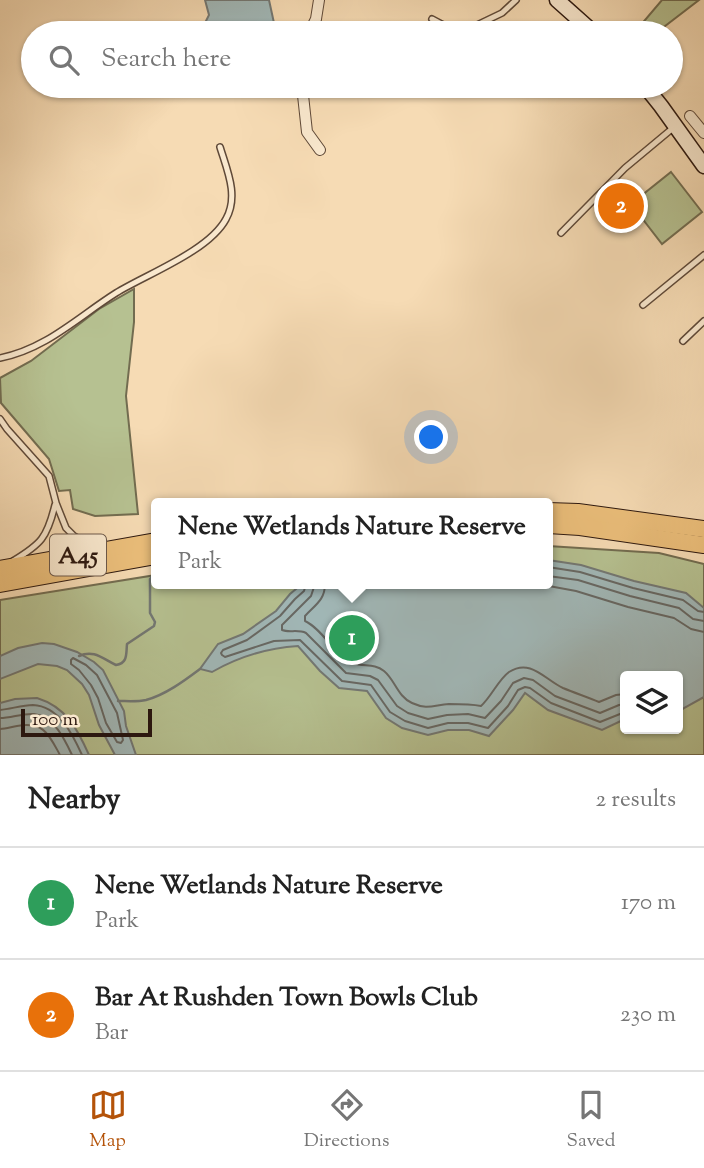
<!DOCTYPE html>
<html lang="en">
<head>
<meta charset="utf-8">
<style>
  body { margin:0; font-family:"Sorts Mill Goudy",serif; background:#f2f2f2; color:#222 }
  .controls { position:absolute; right:21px; bottom:21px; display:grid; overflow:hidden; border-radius:7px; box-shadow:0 2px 5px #0004 }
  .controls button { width:63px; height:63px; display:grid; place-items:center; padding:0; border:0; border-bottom:2px solid #e0e0e0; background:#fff; color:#222; font:35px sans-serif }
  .scale { position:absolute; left:21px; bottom:18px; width:131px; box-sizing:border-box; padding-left:7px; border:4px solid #2d180f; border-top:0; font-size:19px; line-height:24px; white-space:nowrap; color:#2d180f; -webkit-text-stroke:5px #f9e8ce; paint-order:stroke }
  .you { position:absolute; left:432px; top:438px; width:24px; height:24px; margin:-18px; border:5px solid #fff; border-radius:50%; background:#1a73e8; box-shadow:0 0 0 10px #1a73e833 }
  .badge { display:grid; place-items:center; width:46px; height:46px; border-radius:50%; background:#b45309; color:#fff; font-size:23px; font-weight:700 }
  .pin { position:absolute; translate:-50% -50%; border:4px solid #fff; box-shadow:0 2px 7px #0006 }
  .popup { position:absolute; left:151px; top:498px; width:402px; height:91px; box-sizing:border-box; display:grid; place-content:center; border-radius:7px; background:#fff; filter:drop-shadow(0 2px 5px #0005); font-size:23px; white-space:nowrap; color:#767676 }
  .popup b { font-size:26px; color:#222 }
  .popup::after { content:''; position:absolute; left:50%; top:100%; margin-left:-14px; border:14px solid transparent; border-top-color:#fff }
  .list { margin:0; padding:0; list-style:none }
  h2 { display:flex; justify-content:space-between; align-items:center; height:91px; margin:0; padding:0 28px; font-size:30px }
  h2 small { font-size:23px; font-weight:400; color:#767676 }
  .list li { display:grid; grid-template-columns:46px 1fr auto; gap:21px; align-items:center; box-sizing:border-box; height:112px; padding:0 28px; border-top:2px solid #e0e0e0 }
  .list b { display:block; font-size:26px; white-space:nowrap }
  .list p { margin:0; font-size:23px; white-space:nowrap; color:#767676 }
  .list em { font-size:23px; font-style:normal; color:#767676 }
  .icon { flex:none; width:38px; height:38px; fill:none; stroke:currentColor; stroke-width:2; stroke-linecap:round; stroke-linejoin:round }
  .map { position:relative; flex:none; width:704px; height:755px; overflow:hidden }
  .search { position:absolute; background:#fff; box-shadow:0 2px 5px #0004; left:21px; right:21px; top:21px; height:77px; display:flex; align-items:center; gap:18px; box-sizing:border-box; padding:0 24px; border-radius:38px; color:#767676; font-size:26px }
  .sheet { height:315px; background:#fff }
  nav { display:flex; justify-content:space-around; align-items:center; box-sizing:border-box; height:98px; border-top:2px solid #e0e0e0; background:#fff; font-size:19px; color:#767676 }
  nav a { display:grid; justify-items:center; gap:4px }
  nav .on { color:#b45309 }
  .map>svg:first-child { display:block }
  .green { fill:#b6c191; stroke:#726c50; stroke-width:2; fill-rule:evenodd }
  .water { fill:#a1b8b8; stroke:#737874; stroke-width:2 }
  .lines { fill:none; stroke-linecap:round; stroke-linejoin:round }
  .shore { stroke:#676864; stroke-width:2 }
  .stream { stroke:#737874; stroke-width:2.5 }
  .service-casing { stroke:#5f4938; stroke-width:8 }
  .minor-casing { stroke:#5f4938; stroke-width:12 }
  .secondary-casing { stroke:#2d180f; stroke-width:17 }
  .trunk-casing { stroke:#2d180f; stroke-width:18 }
  .service { stroke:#f9e8ce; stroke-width:5 }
  .minor { stroke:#f9e8ce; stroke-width:10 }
  .secondary { stroke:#f9e8ce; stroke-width:14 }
  .trunk { stroke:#ebbe7a; stroke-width:16 }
  .labels { text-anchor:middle; stroke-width:5; stroke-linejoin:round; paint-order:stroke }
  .shield { fill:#f9e8ce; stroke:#6a5648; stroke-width:2 }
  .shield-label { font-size:24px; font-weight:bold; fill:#2d180f }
</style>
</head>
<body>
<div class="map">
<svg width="704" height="755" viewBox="0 0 704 755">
  <rect width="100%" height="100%" fill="#f6dbb4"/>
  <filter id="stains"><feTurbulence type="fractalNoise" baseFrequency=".00286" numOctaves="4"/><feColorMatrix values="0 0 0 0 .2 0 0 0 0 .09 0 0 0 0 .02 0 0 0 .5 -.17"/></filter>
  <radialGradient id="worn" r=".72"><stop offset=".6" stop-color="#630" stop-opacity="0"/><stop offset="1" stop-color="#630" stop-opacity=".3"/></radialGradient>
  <!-- green -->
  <g class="green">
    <path d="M 662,0 L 699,0 L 656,33 L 634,33 Z"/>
    <path d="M 671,172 L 702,212 L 662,244 L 631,204 Z"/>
    <path d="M 134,289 L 134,322 L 126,396 L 138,514 L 95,516 L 73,509 L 70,490 L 59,491 L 49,459 L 1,403 L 0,378 L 31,361 L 99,309 Z"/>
    <path d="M 548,546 L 659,553 L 704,564 L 704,755 L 0,755 L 0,600 L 156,575 L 156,584 L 548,584 ZM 625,676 L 678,676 L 678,729 L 625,729 Z"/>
  </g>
  <!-- water -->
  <g class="water">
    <path d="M 205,0 L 269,0 L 274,23 L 272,33 L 200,33 L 209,15 Z"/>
    <path d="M 548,560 L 581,565 L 634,581 L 686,593 L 704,608 L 704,697 L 684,708 L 678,713 L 678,676 L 625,676 L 625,719 L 602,730 L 548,710 L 525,693 L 513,710 L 489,736 L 469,730 L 448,730 L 428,735 L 402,728 L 386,718 L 367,691 L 339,688 L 320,671 L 298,646 C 268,648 238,657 212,672 L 200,669 L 218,644 L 243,634 L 276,611 L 290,594 L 302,584 L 548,584 Z"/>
    <path d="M 42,643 L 54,644 L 77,652 L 94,662 L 103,670 L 124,711 L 126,726 L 136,755 L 115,755 L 99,725 L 89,695 L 82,684 L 67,670 L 57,666 L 38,664 L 0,679 L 0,656 L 18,648 Z"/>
    <path d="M 37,698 C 66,707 77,728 89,755 L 0,755 L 0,703 L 15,699 Z"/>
  </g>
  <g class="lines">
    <!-- shore -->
    <g class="shore">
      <path d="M 548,567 L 580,572 L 633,588 L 683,600 L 698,611 L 704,612"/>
      <path d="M 548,576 L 578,580 L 630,596 L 679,608 L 693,619 L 704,621"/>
      <path d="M 306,584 L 304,591 L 295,599 L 280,616 L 247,640 L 223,650 L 221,653 L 222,655 L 225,657 L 274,641 L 300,640 L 342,681 L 371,685 L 390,712 L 405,721 L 428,728 L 448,723 L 468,723 L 488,728 L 508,706 L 518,690 L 525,687 L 530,688 L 551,703 L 600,722 L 620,714 L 625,713"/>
      <path d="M 315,584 L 311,596 L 282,625 L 282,630 C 289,633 298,629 306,633 L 346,673 L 370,676 L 378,680 L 397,706 L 408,713 L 428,719 L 447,715 L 468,714 L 485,718 L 501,701 L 513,683 L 524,678 L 533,680 L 555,696 L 600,713 L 619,705 L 625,704"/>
      <path d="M 325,584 C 325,600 315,605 305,616 L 305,621 C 324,630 336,658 353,663 C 364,667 374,663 384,671 C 395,680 398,697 412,703 C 427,710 434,705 449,704 C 460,704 471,704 481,706 C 492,696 498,680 509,672 C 531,658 545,680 563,688 C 575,693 587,697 599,702 L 616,695 L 625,694"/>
      <path d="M 538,584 L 576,591 L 628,607 L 674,618 L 691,629 L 704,632"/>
      <path d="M 73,658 L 86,665 L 97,675 L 117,713 L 123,740 L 121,743 L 117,742 L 106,723 L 98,698 L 91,685 L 79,670 L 71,664 L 71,660 Z"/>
      <path d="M 0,710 C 11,709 22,705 33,705 C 59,706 73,735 82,755"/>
      <path d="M 0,718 C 11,718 23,713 34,714 C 54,716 65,740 72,755"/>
      <path d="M 0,729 C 6,729 11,727 17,726 C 44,721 49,735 60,755"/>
    </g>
    <!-- stream -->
    <g class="stream">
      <path d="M 79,656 C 94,649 103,659 116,665 C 128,663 126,654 127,644 L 154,626 L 155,622 L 150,613 L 150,579 L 156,572"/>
      <path d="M 118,701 C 127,701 137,702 146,700 C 165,695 184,681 200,669"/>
    </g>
    <!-- service casing -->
    <g class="service-casing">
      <g id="service">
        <path d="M 432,19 L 449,28 L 477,25 L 502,13 L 516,0"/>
        <path d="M 397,86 L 398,88"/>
        <path d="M 561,233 L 625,168 L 673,128"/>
        <path d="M 643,305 L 704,255"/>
        <path d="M 683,341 L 704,321"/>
        <path d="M 0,358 C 46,349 78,317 116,293 C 147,274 209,251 226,219 C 239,196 227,170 220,147"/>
        <path d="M 0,419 L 7,429 L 49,476 L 56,503 L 66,528 L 74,536 L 84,542 L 99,545"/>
        <path d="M 13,561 C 41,544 47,538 55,505"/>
      </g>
    </g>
    <!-- minor casing -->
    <g class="minor-casing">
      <g id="minor">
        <path d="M 309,33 L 316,19 L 319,0"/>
        <path d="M 302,86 L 307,132 L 320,150"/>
        <path d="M 690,116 L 704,133"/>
      </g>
    </g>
    <!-- secondary casing -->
    <g class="secondary-casing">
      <g id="secondary">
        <path d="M 557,0 L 594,33"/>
        <path d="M 645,86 L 661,106 L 704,166"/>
      </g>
    </g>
    <!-- trunk casing -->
    <g class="trunk-casing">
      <g id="trunk">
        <path d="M 548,511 L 578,512 L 704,529"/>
        <path d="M 548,525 L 580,527 L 704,545"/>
        <path d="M 0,569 L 156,541"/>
        <path d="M 0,584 L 156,556"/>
      </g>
    </g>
    <!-- service -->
    <use href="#service" class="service"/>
    <!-- minor -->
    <use href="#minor" class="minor"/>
    <!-- secondary -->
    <use href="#secondary" class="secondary"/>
    <!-- trunk -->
    <use href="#trunk" class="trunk"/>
  </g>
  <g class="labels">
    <!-- shield labels -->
    <rect class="shield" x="50" y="534.5" width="56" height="41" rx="5"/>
    <g class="shield-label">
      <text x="78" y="563">A45</text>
    </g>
  </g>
  <rect width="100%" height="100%" filter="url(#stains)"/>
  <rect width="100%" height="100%" fill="url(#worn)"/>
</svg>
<div class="controls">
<button><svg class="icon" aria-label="layers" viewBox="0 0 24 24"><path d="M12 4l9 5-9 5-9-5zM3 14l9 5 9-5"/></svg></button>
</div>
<div class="scale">100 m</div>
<div class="you"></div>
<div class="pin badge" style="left:352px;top:638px;background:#2e9e5b">1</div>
<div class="popup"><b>Nene Wetlands Nature Reserve</b>Park</div>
<div class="pin badge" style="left:621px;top:206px;background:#e8710a">2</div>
<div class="search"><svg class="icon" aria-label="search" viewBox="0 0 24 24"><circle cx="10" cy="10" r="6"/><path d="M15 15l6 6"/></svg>Search here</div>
</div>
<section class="sheet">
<h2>Nearby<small>2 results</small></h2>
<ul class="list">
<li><span class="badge" style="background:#2e9e5b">1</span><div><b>Nene Wetlands Nature Reserve</b><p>Park</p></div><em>170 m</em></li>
<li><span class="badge" style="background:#e8710a">2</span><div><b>Bar At Rushden Town Bowls Club</b><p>Bar</p></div><em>230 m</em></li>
</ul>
</section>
<nav>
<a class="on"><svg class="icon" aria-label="map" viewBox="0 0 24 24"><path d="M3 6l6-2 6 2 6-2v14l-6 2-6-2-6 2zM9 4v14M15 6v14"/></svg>Map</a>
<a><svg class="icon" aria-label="directions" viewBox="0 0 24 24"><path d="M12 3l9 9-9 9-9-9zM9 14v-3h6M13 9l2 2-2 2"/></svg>Directions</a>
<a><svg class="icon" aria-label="saved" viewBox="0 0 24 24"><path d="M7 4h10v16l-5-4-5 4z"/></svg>Saved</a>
</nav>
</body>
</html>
